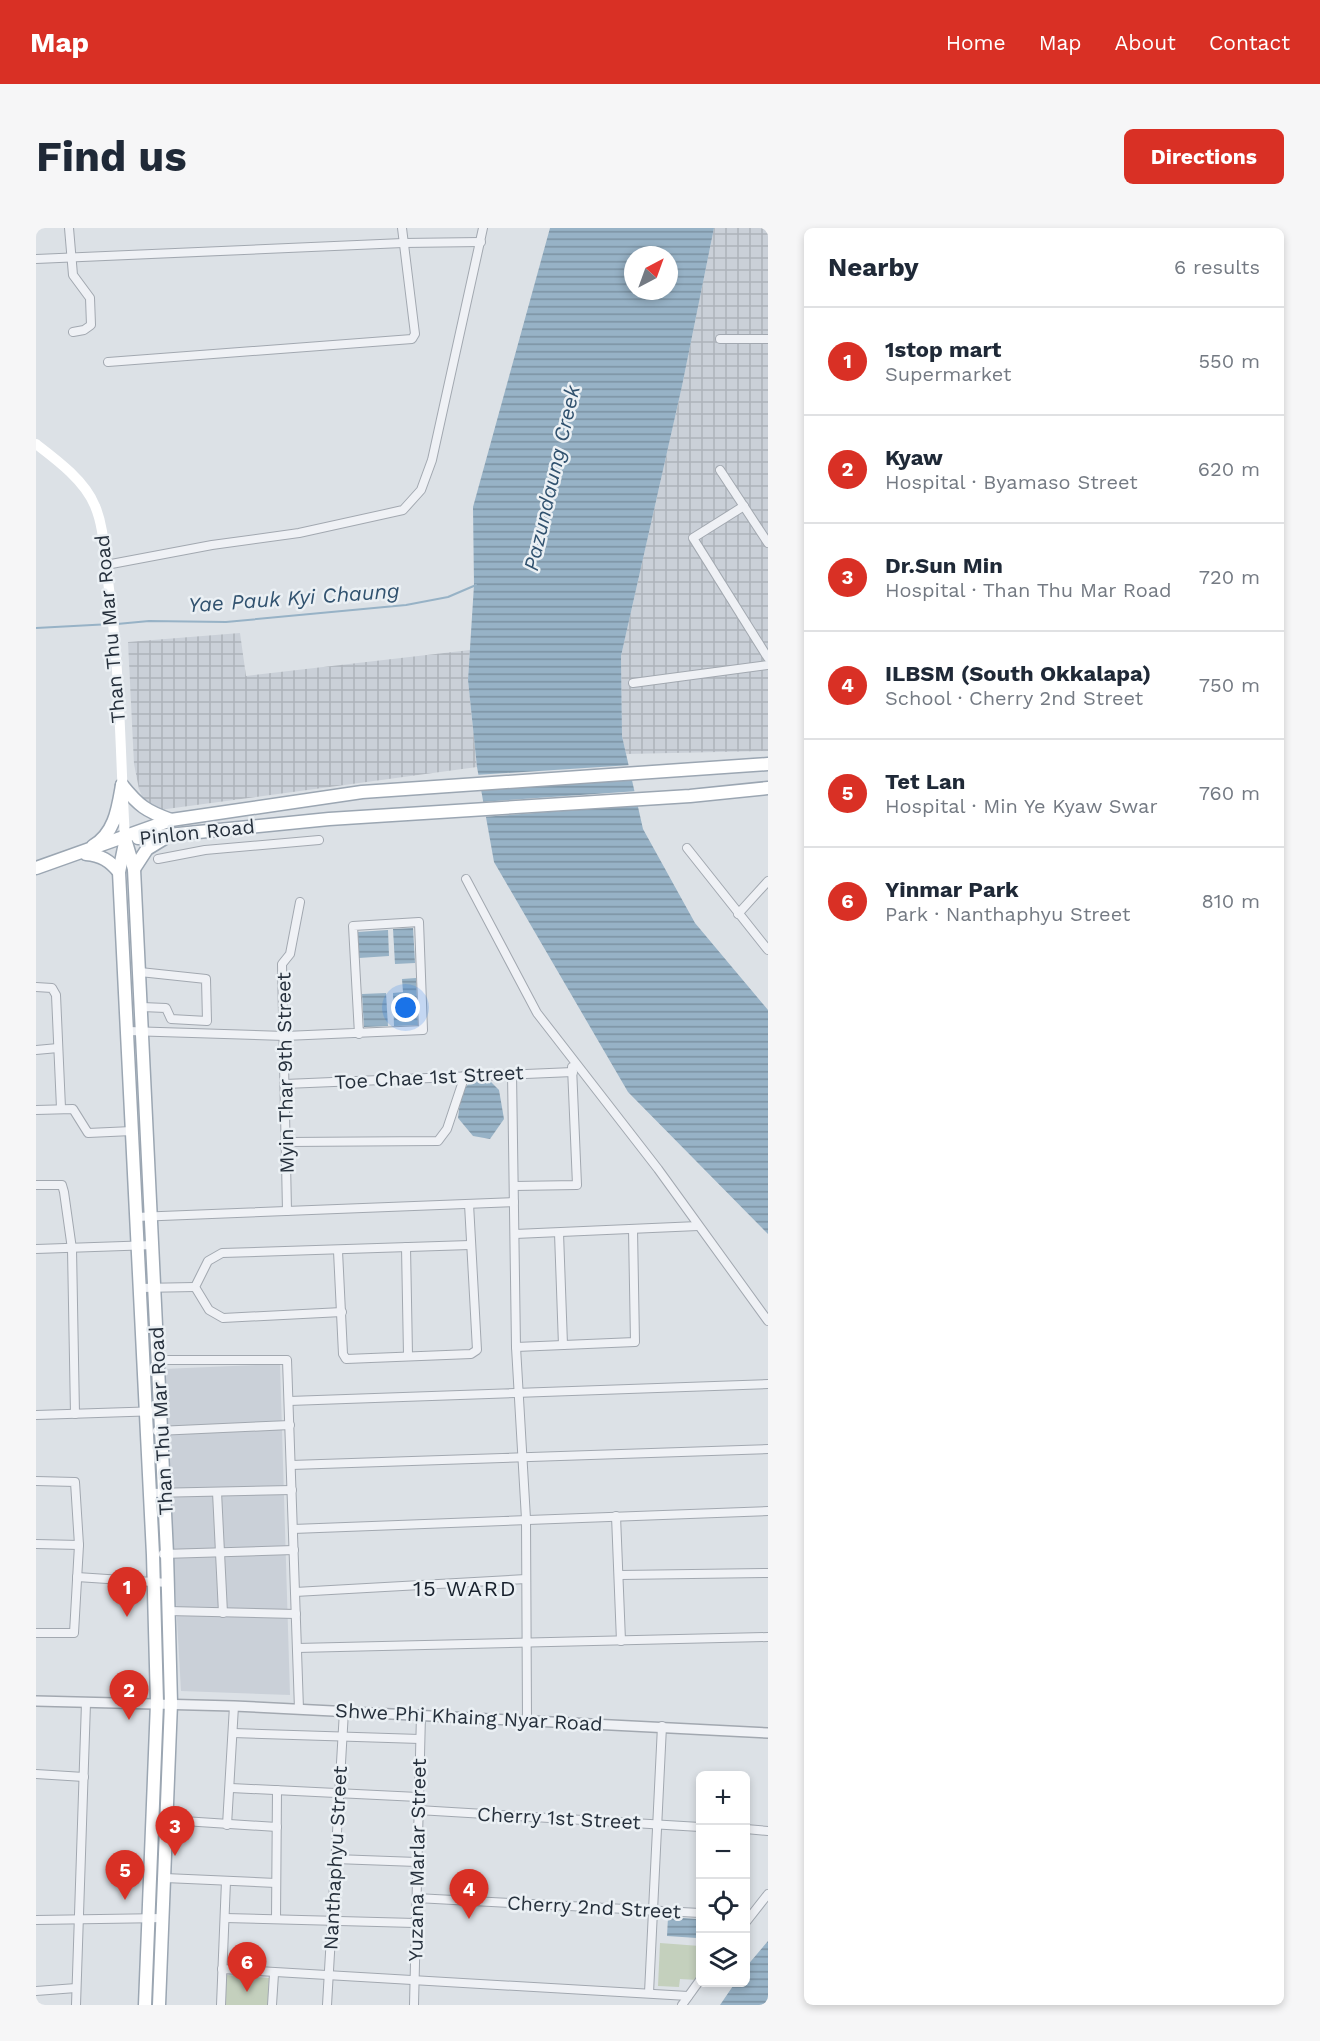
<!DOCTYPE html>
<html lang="en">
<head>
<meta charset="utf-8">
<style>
  body { margin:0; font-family:"Work Sans",sans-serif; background:#f6f6f7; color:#1f2937 }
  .controls { position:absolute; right:18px; bottom:18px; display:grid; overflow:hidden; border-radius:9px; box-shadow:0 3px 9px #0003 }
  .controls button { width:54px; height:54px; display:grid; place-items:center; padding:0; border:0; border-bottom:2px solid #e0e1e3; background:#fff; color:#1f2937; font:30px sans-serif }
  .compass { position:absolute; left:588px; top:18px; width:54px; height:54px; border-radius:50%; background:#fff; box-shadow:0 3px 9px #0003; rotate:41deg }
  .you { position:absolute; left:370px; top:780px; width:21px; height:21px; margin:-15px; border:4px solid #fff; border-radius:50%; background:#1a73e8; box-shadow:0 0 0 9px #1a73e833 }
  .badge { display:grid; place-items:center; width:39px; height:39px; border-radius:50%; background:#d93025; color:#fff; font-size:20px; font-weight:700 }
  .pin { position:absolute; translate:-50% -50px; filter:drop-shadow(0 2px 3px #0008) }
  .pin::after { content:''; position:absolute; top:32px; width:21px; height:18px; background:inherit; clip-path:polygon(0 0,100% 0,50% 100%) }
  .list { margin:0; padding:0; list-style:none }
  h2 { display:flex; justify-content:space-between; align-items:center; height:78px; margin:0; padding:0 24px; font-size:26px }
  h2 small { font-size:20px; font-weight:400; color:#747a83 }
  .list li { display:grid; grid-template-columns:39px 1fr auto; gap:18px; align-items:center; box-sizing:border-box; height:108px; padding:0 24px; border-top:2px solid #e0e1e3 }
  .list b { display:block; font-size:22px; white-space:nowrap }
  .list p { margin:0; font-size:20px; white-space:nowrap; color:#747a83 }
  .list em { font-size:20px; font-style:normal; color:#747a83 }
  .icon { flex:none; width:33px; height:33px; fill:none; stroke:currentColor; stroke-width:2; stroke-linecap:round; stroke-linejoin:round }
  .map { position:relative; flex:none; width:732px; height:1777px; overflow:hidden; border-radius:9px }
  header { display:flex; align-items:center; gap:36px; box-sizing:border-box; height:84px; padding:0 30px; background:#d93025; color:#fff }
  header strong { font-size:28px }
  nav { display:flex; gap:33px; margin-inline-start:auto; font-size:21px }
  .intro { display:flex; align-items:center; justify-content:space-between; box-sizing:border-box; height:144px; padding:0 36px }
  h1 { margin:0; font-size:42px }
  .button { padding:15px 27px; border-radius:9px; background:#d93025; color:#fff; font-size:21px; font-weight:700 }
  main { display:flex; gap:36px; padding:0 36px }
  aside { flex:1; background:#fff; border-radius:9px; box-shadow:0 3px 9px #0003 }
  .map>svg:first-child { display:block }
  .built { fill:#cad0d8 }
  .industrial { fill:url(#industrial-grid) }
  .park { fill:#c4d0bd }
  .water { fill:url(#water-rules); fill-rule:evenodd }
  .pier { fill:#dce1e6 }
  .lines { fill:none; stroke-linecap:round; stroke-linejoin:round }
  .stream { stroke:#97b2c6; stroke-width:2 }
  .minor-casing { stroke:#a2a8b0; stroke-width:10 }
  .tertiary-casing { stroke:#a2a8b0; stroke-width:12 }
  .primary-casing { stroke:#9ba6b2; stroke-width:15 }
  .minor { stroke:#eff1f5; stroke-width:8 }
  .tertiary { stroke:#eff1f5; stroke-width:9 }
  .secondary { stroke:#fff; stroke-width:10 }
  .primary { stroke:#fff; stroke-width:12 }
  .labels { text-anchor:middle; stroke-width:5; stroke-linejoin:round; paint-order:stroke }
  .street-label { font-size:20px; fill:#26303c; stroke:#ebf0f4 }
  .water-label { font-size:21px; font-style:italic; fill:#31526f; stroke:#ebf0f4 }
  .quarter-label { font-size:22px; letter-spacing:1.5px; fill:#18212d; stroke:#ebf0f4 }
</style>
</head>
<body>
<header>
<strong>Map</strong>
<nav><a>Home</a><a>Map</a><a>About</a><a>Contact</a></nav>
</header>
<div class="intro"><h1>Find us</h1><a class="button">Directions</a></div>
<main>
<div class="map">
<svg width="732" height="1777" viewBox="0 0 732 1777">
  <defs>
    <pattern id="industrial-grid" width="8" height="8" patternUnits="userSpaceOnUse" patternTransform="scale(1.5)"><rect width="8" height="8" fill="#cad0d8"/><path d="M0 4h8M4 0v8" fill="none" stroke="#adb3ba"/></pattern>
    <pattern id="water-rules" width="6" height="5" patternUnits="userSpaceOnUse" patternTransform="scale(1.5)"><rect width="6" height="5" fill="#97b2c6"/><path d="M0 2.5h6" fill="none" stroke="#7b91a2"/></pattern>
  </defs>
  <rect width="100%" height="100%" fill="#dce1e6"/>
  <!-- built -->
  <path class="built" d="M 244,1136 L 254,1467 L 145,1463 L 127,1141 Z"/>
  <!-- industrial -->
  <g class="industrial">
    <path d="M 678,0 L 732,0 L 732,523 L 590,526 L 586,508 L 585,428 L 646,158 Z"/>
    <path d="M 204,405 L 210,448 L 434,422 L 432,452 L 441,539 L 123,582 L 110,577 L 103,561 L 98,536 L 92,414 Z"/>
  </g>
  <!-- park -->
  <g class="park">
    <path d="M 624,1715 L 664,1718 L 662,1752 L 644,1751 L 643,1759 L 622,1758 Z"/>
    <path d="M 190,1747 L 233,1750 L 232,1777 L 189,1777 Z"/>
  </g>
  <!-- water -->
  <g class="water">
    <path d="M 514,0 L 678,0 L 646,158 L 585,428 L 586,508 L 607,601 L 659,695 L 732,782 L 732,1006 L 592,864 L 458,634 L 441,539 L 432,452 L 438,357 L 437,279 ZM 597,27 L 633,27 L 633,63 L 597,63 Z"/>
    <path d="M 377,700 L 379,735 L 359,736 L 357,701 Z"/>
    <path d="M 352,702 L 353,728 L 323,730 L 321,704 Z"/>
    <path d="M 380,750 L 382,797 L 358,798 L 357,765 L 367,764 L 366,751 Z"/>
    <path d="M 350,765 L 352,798 L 328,799 L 326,766 Z"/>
    <path d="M 438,849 L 450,849 L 463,862 L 468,891 L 454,911 L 437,908 L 422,890 L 425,865 Z"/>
    <path d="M 632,1689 L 662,1691 L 661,1710 L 631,1708 Z"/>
    <path d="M 732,1713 L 732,1777 L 684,1777 L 699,1755 L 710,1754 L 710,1739 Z"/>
  </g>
  <!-- pier -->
  <g class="pier">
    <path d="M 595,537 L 599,551 L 442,562 L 439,547 Z"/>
    <path d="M 602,563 L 605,577 L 446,589 L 444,574 Z"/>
  </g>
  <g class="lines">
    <!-- stream -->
    <g class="stream">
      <path d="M 81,396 L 113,393 L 190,394 L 370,377 L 412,369 L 440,357"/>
      <path d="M 0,400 L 75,396"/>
    </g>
    <!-- minor casing -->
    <g class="minor-casing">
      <g id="minor">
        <path d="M 33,0 L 37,47 L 54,70 L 55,97 L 48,102 L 37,104"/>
        <path d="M 0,31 L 367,15 L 445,14"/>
        <path d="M 684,111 L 732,111"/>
        <path d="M 72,134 L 376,111 L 379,106 L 366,0"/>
        <path d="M 684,242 L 732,315"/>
        <path d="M 708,278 L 657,310 L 732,430"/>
        <path d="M 70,337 L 176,317 L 263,305 L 367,282 L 385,262 L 396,232 L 447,0"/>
        <path d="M 597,455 L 732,437"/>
        <path d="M 651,620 L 732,722"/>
        <path d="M 122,631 L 169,622 L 283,612"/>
        <path d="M 430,651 L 501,785 L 622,941 L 732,1093"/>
        <path d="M 702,686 L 732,653"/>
        <path d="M 104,744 L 170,751 L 171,793 L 135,791 L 130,780 L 106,779"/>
        <path d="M 0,759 L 16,760 L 20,767 L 25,880"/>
        <path d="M 92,803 L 249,808 L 387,802 L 383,694 L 317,698 L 323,806"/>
        <path d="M 0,822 L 22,820"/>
        <path d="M 476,845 L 480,1119 L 490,1291 L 491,1491"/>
        <path d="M 249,856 L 537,844"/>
        <path d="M 0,882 L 37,881 L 52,905 L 96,903"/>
        <path d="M 250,914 L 402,913 L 411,901 L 429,847"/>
        <path d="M 0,957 L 26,957 L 28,964 L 36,1021 L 39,1186"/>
        <path d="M 478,958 L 541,957 L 536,839"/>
        <path d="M 251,983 L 246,736 L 254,726 L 264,674"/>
        <path d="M 100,989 L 478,974"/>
        <path d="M 523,1005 L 527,1117"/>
        <path d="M 479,1006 L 662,998"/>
        <path d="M 370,1019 L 372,1127"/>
        <path d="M 0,1021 L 117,1017"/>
        <path d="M 302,1023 L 307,1126 L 310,1131 L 435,1126 L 441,1122 L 433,976"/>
        <path d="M 104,1060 L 159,1059"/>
        <path d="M 306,1084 L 187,1090 L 173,1082 L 159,1059 L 172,1033 L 186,1025 L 434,1017"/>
        <path d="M 480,1119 L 599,1114 L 597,1001"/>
        <path d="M 122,1132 L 251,1132 L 263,1481"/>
        <path d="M 253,1173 L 732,1156"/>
        <path d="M 0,1187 L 124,1183"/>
        <path d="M 121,1203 L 254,1197"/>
        <path d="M 255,1237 L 732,1221"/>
        <path d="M 0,1253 L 39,1254 L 43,1317 L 38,1405 L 0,1405"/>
        <path d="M 181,1264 L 187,1385"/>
        <path d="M 114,1265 L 256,1262"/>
        <path d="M 580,1288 L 585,1413"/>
        <path d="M 257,1301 L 732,1283"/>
        <path d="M 0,1316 L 43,1317"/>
        <path d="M 127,1326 L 258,1322"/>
        <path d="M 584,1347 L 732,1345"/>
        <path d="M 41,1349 L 132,1355"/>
        <path d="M 259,1364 L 490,1351"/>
        <path d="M 132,1383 L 260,1386"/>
        <path d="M 261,1420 L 732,1409"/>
        <path d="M 197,1505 L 384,1511"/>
        <path d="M 0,1546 L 48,1549"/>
        <path d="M 195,1560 L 382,1569"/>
        <path d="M 382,1582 L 664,1599"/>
        <path d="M 132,1592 L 241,1599"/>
        <path d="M 191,1597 L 198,1478"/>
        <path d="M 710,1601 L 732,1603"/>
        <path d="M 299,1631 L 381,1634"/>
        <path d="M 129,1650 L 240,1655"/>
        <path d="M 380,1670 L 664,1685"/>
        <path d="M 189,1690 L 379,1695"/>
        <path d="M 240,1691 L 241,1562"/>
        <path d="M 0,1692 L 128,1690"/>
        <path d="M 710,1694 L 732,1666"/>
        <path d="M 186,1741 L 652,1768"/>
        <path d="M 0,1763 L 40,1760"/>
        <path d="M 613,1765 L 626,1498"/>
        <path d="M 40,1777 L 50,1475"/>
        <path d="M 185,1777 L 190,1653"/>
        <path d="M 236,1777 L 238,1746"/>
        <path d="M 291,1777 L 308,1483"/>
        <path d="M 378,1777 L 385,1486"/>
        <path d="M 646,1777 L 664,1752"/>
      </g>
    </g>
    <!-- tertiary casing -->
    <g class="tertiary-casing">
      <path id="tertiary" d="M 0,1473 L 198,1478 L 732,1505"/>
    </g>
    <!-- primary casing -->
    <g class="primary-casing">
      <g id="primary">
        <path d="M 86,557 C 103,578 110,583 135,592"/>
        <path d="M 102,610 L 293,591 L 654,568 L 732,560"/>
        <path d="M 89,611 L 98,641 L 131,1326 L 135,1475 L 123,1777"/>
        <path d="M 89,615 L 83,644 L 117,1327 L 121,1475 L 109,1777"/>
        <path d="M 57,618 C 79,605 82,580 86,557"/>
        <path d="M 50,626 C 65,627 74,633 83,644"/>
        <path d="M 0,640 L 135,592 L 326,564 L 732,536"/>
        <path d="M 98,641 L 111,621 L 129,610"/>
      </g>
    </g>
    <!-- minor -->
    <use href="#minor" class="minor"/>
    <!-- tertiary -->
    <use href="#tertiary" class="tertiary"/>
    <!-- secondary -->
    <path class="secondary" d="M 0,216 C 21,232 49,253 59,278 C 68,299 68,324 71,346 C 84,433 84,523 89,611"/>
    <!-- primary -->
    <use href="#primary" class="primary"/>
  </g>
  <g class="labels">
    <!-- street labels -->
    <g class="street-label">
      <text transform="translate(74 401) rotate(-95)" y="7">Than Thu Mar Road</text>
      <text transform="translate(161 604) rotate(-6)" y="7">Pinlon Road</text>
      <text transform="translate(249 845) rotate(-91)" y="7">Myin Thar 9th Street</text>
      <text transform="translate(393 849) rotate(-3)" y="7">Toe Chae 1st Street</text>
      <text transform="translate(125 1193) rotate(-93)" y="7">Than Thu Mar Road</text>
      <text transform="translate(433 1489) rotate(3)" y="7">Shwe Phi Khaing Nyar Road</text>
      <text transform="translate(523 1590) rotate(3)" y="7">Cherry 1st Street</text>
      <text transform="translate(299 1630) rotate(-87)" y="7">Nanthaphyu Street</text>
      <text transform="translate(381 1632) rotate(-89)" y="7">Yuzana Marlar Street</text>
      <text transform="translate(558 1679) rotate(3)" y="7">Cherry 2nd Street</text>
    </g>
    <!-- water labels -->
    <g class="water-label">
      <text transform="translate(516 250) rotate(-77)" y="7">Pazundaung Creek</text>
      <text transform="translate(258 370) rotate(-4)" y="7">Yae Pauk Kyi Chaung</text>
    </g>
    <!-- quarter labels -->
    <g class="quarter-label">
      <text x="429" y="1368">15 WARD</text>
    </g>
  </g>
</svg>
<div class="controls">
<button>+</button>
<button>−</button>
<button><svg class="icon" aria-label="locate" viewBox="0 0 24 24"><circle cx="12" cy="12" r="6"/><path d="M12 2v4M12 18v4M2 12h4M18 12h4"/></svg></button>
<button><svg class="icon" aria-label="layers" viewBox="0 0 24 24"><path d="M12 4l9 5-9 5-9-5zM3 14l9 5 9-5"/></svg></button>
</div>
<svg class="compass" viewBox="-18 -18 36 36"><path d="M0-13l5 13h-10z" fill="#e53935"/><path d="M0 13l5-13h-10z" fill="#747a83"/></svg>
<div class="you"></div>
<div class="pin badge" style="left:91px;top:1389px">1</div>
<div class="pin badge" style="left:93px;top:1492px">2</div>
<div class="pin badge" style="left:139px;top:1628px">3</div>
<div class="pin badge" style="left:433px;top:1691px">4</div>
<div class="pin badge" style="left:89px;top:1672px">5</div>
<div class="pin badge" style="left:211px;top:1764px">6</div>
</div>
<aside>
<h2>Nearby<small>6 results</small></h2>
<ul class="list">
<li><span class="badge">1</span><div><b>1stop mart</b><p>Supermarket</p></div><em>550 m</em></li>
<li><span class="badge">2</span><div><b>Kyaw</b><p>Hospital · Byamaso Street</p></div><em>620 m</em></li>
<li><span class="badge">3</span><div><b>Dr.Sun Min</b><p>Hospital · Than Thu Mar Road</p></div><em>720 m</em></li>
<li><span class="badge">4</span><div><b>ILBSM (South Okkalapa)</b><p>School · Cherry 2nd Street</p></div><em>750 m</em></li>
<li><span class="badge">5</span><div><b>Tet Lan</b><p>Hospital · Min Ye Kyaw Swar</p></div><em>760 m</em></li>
<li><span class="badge">6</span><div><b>Yinmar Park</b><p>Park · Nanthaphyu Street</p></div><em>810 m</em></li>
</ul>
</aside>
</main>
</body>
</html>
